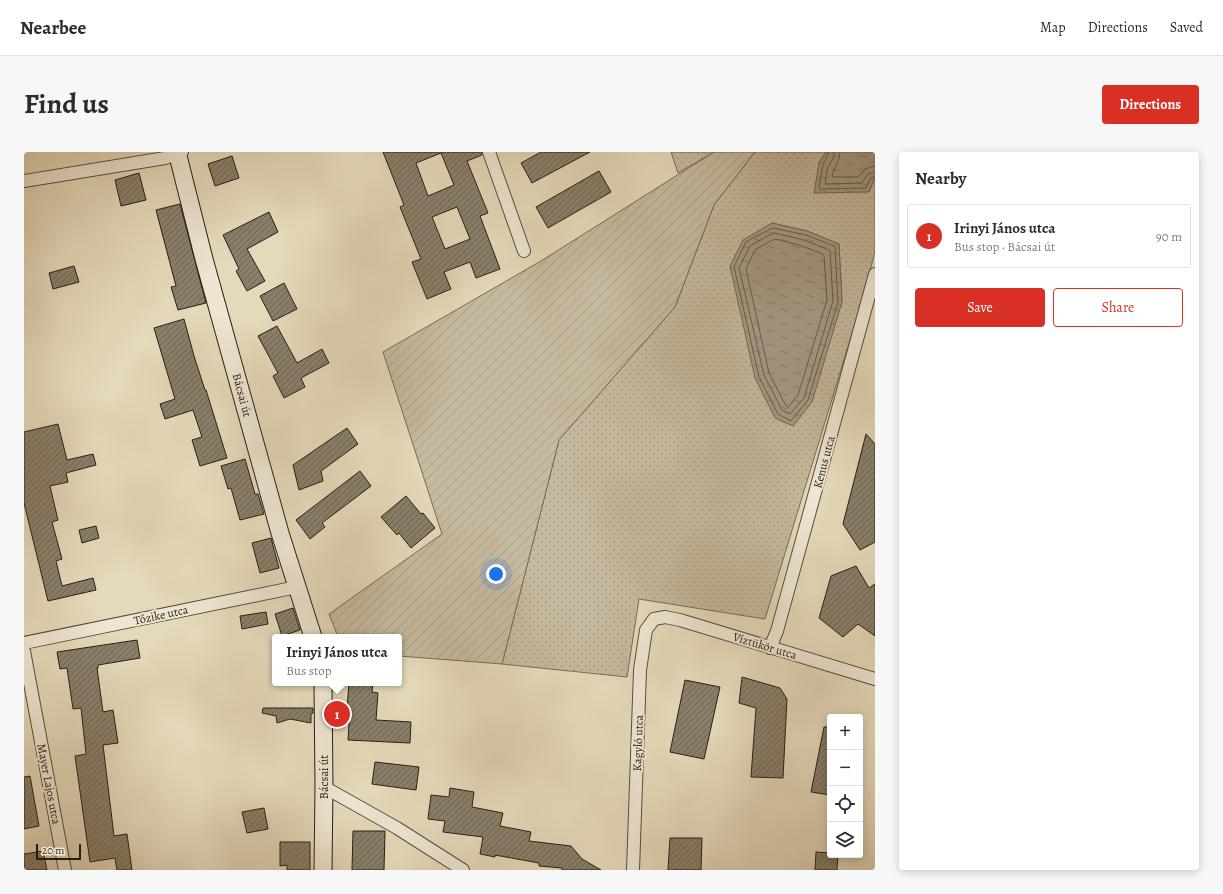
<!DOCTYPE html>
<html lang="en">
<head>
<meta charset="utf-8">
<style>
  body { margin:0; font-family:Alegreya,serif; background:#f7f7f7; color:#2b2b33 }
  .controls { position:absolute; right:12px; bottom:12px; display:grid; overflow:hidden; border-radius:4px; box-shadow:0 2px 10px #0003 }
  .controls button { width:36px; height:36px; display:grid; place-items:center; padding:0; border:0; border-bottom:1px solid #e1e1e2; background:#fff; color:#2b2b33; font:20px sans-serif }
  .scale { position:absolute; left:12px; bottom:10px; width:45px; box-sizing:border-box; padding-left:4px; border:2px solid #261e15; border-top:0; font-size:11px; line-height:14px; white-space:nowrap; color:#261e15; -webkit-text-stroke:3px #eee6d3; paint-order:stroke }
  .you { position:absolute; left:472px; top:422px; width:14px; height:14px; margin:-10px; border:3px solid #fff; border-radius:50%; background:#1a73e8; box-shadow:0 0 0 6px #1a73e833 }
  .badge { display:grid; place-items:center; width:26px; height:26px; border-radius:50%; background:#d93025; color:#fff; font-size:13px; font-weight:700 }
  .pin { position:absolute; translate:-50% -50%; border:2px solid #fff; box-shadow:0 1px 4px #0006 }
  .popup { position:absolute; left:248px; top:482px; width:130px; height:52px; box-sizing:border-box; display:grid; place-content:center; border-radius:4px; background:#fff; filter:drop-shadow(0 1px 3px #0005); font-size:13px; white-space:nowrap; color:#7c7c81 }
  .popup b { font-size:15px; color:#2b2b33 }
  .popup::after { content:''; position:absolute; left:50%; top:100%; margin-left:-8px; border:8px solid transparent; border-top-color:#fff }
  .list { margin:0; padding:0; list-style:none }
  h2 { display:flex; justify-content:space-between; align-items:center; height:52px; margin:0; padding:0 16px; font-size:17px }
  h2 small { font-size:13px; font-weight:400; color:#7c7c81 }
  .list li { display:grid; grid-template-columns:26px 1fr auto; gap:12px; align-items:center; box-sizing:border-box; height:64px; margin:0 8px 8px; padding:0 8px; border:1px solid #e1e1e2; border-radius:4px }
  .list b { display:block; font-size:15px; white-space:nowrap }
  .list p { margin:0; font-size:13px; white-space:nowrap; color:#7c7c81 }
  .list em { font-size:13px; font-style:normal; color:#7c7c81 }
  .actions { display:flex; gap:8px; padding:12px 16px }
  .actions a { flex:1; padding:9px 0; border:1px solid #d93025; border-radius:4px; text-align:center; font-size:14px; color:#d93025 }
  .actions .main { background:#d93025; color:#fff }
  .icon { flex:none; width:22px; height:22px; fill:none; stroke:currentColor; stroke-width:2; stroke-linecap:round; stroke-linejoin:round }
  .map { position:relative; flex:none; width:851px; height:718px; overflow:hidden; border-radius:4px }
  header { display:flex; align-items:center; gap:24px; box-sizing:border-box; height:56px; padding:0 20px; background:#fff; border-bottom:1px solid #e1e1e2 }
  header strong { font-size:19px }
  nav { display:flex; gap:22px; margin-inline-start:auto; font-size:14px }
  .intro { display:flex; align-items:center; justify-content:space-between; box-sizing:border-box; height:96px; padding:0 24px }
  h1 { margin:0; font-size:28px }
  .button { padding:10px 18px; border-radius:4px; background:#d93025; color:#fff; font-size:14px; font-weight:700 }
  main { display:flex; gap:24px; padding:0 24px }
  aside { flex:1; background:#fff; border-radius:4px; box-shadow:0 2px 10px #0003 }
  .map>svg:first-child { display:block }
  .grass { fill:url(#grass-dots); stroke:#766c5a; fill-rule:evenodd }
  .garden { fill:url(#garden-furrows); stroke:#766c5a }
  .water { fill:url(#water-ripples); stroke:#726857 }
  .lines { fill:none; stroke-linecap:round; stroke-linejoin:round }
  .shore { stroke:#655c4c; stroke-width:1 }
  .building { fill:url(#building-hatch); stroke:#261e15; fill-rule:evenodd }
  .minor-casing { stroke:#564d3e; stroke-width:14 }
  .secondary-casing { stroke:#261e15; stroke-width:19 }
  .minor { stroke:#eee6d3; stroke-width:12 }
  .secondary { stroke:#eee6d3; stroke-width:17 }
  .labels { text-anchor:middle; stroke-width:4; stroke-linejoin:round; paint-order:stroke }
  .street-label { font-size:12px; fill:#261e15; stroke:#eee6d3 }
</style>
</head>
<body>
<header>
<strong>Nearbee</strong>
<nav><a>Map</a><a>Directions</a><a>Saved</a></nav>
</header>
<div class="intro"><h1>Find us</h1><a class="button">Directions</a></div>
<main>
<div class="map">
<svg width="851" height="718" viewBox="0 0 851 718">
  <defs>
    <pattern id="grass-dots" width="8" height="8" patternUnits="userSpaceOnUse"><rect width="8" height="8" fill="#c5b99f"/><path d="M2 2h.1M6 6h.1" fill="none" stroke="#a99f88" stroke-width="1.8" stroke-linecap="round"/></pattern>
    <pattern id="garden-furrows" width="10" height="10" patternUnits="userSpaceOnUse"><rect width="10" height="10" fill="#c5b99f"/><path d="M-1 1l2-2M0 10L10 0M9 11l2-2" fill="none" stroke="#a99f88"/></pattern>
    <pattern id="water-ripples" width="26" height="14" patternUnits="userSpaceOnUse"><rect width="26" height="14" fill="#a49983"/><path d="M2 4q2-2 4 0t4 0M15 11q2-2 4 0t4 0" fill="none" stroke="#857c6a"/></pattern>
    <pattern id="building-hatch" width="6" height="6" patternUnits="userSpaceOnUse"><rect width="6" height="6" fill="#897f6b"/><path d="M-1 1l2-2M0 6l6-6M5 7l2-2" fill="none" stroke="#706757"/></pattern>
  </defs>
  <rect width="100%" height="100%" fill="#e5d9bb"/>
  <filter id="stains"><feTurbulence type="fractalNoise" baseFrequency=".005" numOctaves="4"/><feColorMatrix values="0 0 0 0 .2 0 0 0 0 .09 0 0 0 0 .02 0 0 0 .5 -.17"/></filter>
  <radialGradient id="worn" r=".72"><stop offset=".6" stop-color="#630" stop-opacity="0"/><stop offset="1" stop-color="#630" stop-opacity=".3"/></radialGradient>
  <!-- grass -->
  <g class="grass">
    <path d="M 647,0 L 690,0 L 654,21 Z"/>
    <path d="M 731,0 L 802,0 L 795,11 L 845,40 L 851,25 L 851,99 L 840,142 L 741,467 L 615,447 L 603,525 L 478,512 L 535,288 L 651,155 L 690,53 ZM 748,71 L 783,79 L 815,92 L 818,150 Z"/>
  </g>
  <!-- garden -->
  <path class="garden" d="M 690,0 L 731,0 L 690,53 L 651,155 L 535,288 L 478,512 L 375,504 L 375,485 L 314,485 L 305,462 L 418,382 L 359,200 L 517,109 Z"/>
  <!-- water -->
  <g class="water">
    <path d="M 802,0 L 851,0 L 851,25 L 845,40 L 790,41 L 795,11 Z"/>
    <path d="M 748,71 L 783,79 L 815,92 L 818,150 L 788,250 L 769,274 L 751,266 L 731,226 L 706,114 L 719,88 Z"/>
  </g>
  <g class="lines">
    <!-- shore -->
    <g class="shore">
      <path d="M 805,0 L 799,13 L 795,35 L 796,37 L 842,36 L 846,27 L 851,25"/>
      <path d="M 810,0 L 810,5 L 804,15 L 801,30 L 802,32 L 838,31 L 844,22 L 851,20"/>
      <path d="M 816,0 C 816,9 810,15 808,24 L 810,25 L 834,25 L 841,17 L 851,14"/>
      <path d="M 749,76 L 782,83 L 810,94 L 811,96 L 814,150 L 784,248 L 767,269 L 754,262 L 735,225 L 710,115 L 722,90 Z"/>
      <path d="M 750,81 L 780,88 L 805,98 L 806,99 L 809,149 L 780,246 L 766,262 L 758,258 L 740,223 L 715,116 L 726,94 Z"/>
      <path d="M 751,87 L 778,94 L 799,102 L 800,104 L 803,148 L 774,243 L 764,255 L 762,254 L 745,221 L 722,117 L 731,98 Z"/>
    </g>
  </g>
  <!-- building -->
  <g class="building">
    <path d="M 359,0 L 458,0 L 458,3 L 443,9 L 464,61 L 456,64 L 476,117 L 452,126 L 446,110 L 420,120 L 427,137 L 403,147 L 388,110 L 397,107 L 376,55 L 380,53 ZM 417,1 L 430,33 L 404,44 L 392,11 ZM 433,55 L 446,87 L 421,97 L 408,65 Z"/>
    <path d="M 517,0 L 566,0 L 508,31 L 497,11 Z"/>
    <path d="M 208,4 L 215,26 L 191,34 L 184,12 Z"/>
    <path d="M 575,19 L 587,40 L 524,76 L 512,55 Z"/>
    <path d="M 115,21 L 122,48 L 97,54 L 91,28 Z"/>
    <path d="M 156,52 L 182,151 L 154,158 L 147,135 L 152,134 L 132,58 Z"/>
    <path d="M 245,60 L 254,80 L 223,97 L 241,129 L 223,139 L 212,119 L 215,117 L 199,83 Z"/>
    <path d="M 50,114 L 55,130 L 29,137 L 25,121 Z"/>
    <path d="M 260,131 L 273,157 L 249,169 L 236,144 Z"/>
    <path d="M 160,167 L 170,204 L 181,238 L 182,238 L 203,306 L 176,314 L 168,288 L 178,285 L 169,258 L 141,267 L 136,252 L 151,247 L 130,176 Z"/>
    <path d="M 253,174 L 273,211 L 298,197 L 305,211 L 277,226 L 281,235 L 260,246 L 249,224 L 254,221 L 234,184 Z"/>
    <path d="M 34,272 L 43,308 L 69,302 L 72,313 L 42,321 L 44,330 L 26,334 L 34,368 L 28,370 L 38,407 L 32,409 L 38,434 L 69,426 L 72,438 L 24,449 L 0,351 L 0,280 Z"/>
    <path d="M 323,276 L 334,292 L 297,319 L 299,329 L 275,338 L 269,313 Z"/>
    <path d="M 842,282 L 851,292 L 851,390 L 836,398 L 819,372 Z"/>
    <path d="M 221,307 L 231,342 L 234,342 L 240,362 L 216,368 L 207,336 L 204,337 L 197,314 Z"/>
    <path d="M 336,319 L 347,334 L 298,371 L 301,375 L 286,387 L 272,368 Z"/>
    <path d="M 382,344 L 397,362 L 399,361 L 411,376 L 387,396 L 375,381 L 373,383 L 357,365 Z"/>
    <path d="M 72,374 L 75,386 L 58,391 L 55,378 Z"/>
    <path d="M 247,386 L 255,416 L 236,421 L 228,391 Z"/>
    <path d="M 832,414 L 845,436 L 851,432 L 851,484 L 834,472 L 819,485 L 795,466 L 807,424 Z"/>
    <path d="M 269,456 L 276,478 L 258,484 L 251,462 Z"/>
    <path d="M 242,460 L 244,472 L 218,477 L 216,464 Z"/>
    <path d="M 113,488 L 116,506 L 74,513 L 74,516 L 73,516 L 79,560 L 89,558 L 94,591 L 79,593 L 90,684 L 103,682 L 108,718 L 93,718 L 91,706 L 66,710 L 51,604 L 62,602 L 57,556 L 49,557 L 43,516 L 36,517 L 33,500 Z"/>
    <path d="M 718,525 L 756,536 L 763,547 L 759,626 L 727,625 L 732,556 L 715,551 Z"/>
    <path d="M 661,528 L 696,535 L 680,607 L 646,600 Z"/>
    <path d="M 325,531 L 349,531 L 348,540 L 354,541 L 352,568 L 387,570 L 386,591 L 324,588 L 326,556 L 323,556 Z"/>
    <path d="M 239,556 L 289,556 L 289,561 L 287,562 L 287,571 L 266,567 L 253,571 L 252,564 L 238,561 Z"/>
    <path d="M 800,575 L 806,575 L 806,643 L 787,640 Z"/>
    <path d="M 351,610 L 395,615 L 392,638 L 348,632 Z"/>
    <path d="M 6,624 L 15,674 L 0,677 L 0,625 Z"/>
    <path d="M 426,636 L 450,640 L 448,655 L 479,661 L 476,674 L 507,680 L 505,689 L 547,694 L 558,707 L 577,718 L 538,718 L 538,716 L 515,714 L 515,711 L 471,703 L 471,705 L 456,702 L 459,685 L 419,680 L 421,669 L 404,667 L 407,643 L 425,645 Z"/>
    <path d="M 240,656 L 244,677 L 223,681 L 218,660 Z"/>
    <path d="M 329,679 L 361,679 L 360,718 L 328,718 Z"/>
    <path d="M 646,686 L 678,686 L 677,718 L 644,718 Z"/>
    <path d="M 256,690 L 286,690 L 286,718 L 263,718 L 263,713 L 256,714 Z"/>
    <path d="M 19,699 L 23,718 L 0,718 L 0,702 Z"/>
    <path d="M 792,700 L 806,701 L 806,703 L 814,703 L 813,718 L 791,718 Z"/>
  </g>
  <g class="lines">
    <!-- minor casing -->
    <g class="minor-casing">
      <g id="minor">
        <path d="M 465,0 L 500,99"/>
        <path d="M 0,29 L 141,6 L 158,0"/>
        <path d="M 0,491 L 273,435"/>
        <path d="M 746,496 L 753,479 L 851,122"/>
        <path d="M 0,499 L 41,718"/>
        <path d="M 300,635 L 373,676 L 439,718"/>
        <path d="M 609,718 L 616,518 L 622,478 L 630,467 L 641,465 L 656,468 L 851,527"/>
      </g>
    </g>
    <!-- secondary casing -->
    <g class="secondary-casing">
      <g id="secondary">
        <path d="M 153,0 L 180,107 L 256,381 L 289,485"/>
        <path d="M 299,531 L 300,635 L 299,718"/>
      </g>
    </g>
    <!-- minor -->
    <use href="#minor" class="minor"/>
    <!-- secondary -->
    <use href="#secondary" class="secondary"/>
  </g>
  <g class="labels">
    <!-- street labels -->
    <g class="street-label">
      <text transform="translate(218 243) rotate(75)" y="4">Bácsai út</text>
      <text transform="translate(800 310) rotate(-75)" y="4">Kenus utca</text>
      <text transform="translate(137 463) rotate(-12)" y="4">Tőzike utca</text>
      <text transform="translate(741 494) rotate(17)" y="4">Víztükör utca</text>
      <text transform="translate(614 591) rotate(-88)" y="4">Kagyló utca</text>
      <text transform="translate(300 625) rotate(-90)" y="4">Bácsai út</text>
      <text transform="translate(25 632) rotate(79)" y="4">Mayer Lajos utca</text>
    </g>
  </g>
  <rect width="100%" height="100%" filter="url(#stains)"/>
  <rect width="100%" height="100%" fill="url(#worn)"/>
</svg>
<div class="controls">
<button>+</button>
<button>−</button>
<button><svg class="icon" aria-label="locate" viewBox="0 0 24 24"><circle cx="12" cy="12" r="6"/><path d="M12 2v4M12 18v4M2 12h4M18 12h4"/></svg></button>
<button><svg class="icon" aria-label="layers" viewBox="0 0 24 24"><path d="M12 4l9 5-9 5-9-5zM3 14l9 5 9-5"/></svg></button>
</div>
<div class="scale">20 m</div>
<div class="you"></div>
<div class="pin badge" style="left:313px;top:562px">1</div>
<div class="popup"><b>Irinyi János utca</b>Bus stop</div>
</div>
<aside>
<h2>Nearby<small></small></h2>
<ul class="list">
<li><span class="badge">1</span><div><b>Irinyi János utca</b><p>Bus stop · Bácsai út</p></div><em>90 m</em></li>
</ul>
<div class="actions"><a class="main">Save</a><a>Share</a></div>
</aside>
</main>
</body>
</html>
